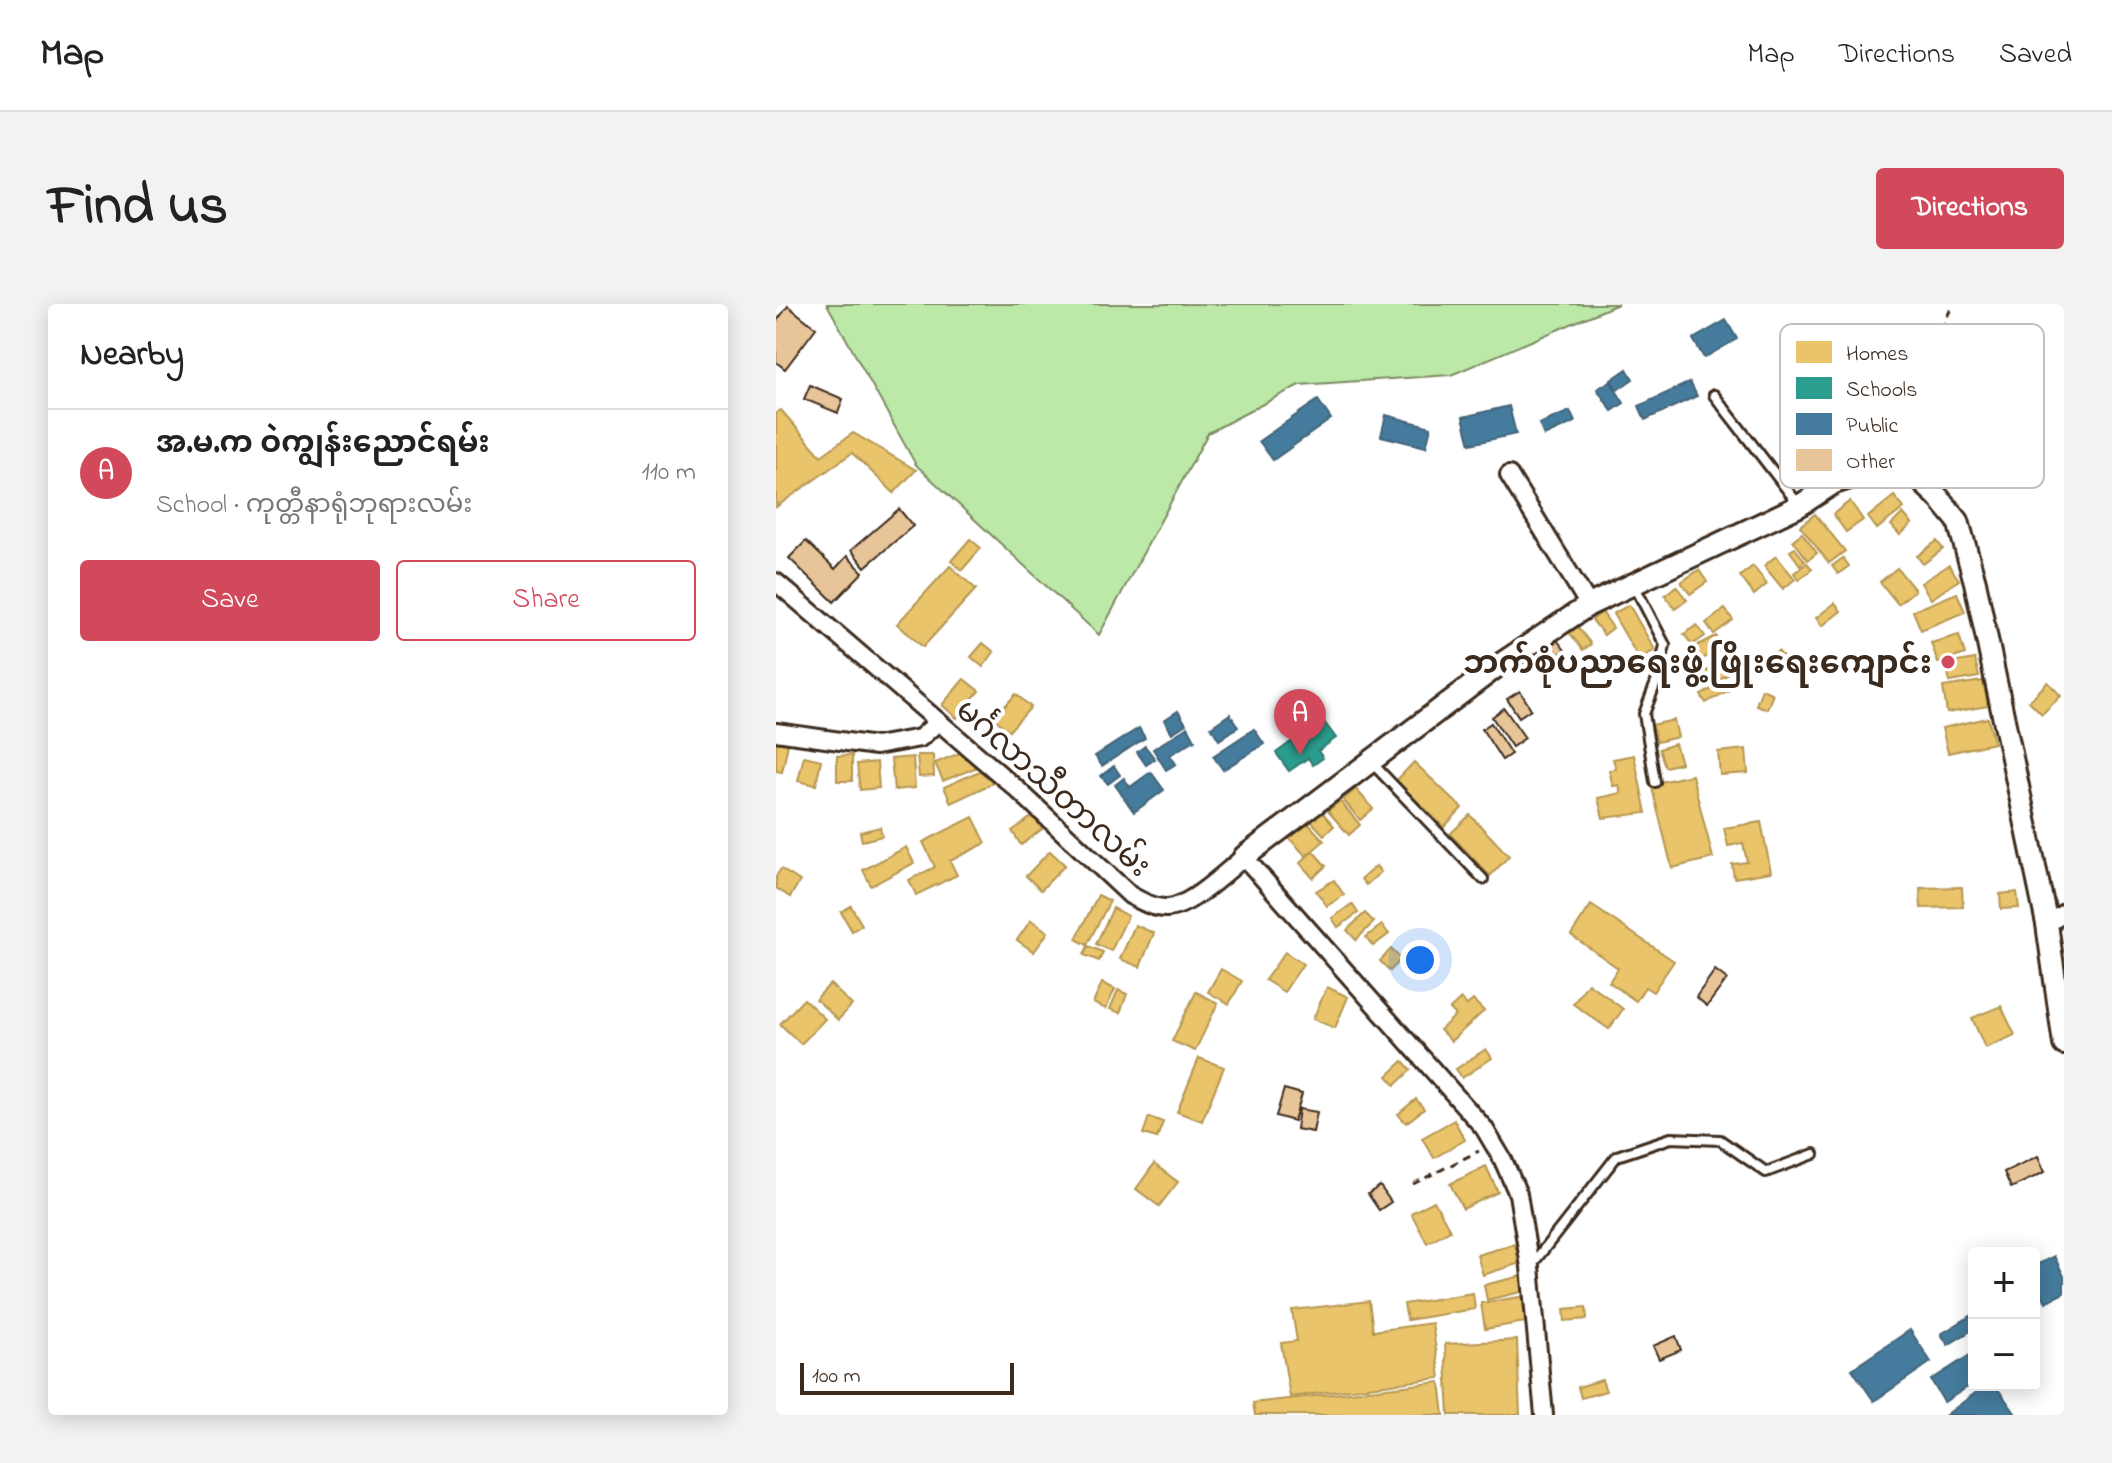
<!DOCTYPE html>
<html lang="en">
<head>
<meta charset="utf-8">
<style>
  body { margin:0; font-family:"Indie Flower","Noto Sans Myanmar",sans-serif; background:#f2f2f2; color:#222 }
  .controls { position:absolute; right:24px; bottom:24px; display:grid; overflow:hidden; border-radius:8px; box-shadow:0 4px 20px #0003 }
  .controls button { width:72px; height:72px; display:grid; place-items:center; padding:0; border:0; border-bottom:2px solid #e0e0e0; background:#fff; color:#222; font:40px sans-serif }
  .scale { position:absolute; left:24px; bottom:20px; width:214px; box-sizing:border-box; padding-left:8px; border:4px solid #3b2a1e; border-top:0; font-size:22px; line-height:28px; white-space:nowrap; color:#3b2a1e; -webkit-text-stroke:6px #fff; paint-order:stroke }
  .you { position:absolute; left:644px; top:656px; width:28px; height:28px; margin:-20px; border:6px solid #fff; border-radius:50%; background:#1a73e8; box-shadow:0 0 0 12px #1a73e833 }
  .badge { display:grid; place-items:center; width:52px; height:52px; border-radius:50%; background:#d1495b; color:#fff; font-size:26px; font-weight:700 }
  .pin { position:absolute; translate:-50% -66px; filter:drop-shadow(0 2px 4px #0008) }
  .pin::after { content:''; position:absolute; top:42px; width:28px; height:24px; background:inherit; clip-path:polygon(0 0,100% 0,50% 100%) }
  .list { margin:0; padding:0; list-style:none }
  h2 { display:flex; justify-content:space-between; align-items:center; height:104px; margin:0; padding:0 32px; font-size:34px }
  h2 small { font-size:26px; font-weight:400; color:#767676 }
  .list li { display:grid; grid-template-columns:52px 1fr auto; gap:24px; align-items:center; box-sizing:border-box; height:128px; padding:0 32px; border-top:2px solid #e0e0e0 }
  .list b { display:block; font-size:30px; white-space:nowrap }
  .list p { margin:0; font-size:26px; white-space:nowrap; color:#767676 }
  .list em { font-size:26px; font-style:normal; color:#767676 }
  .actions { display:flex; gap:16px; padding:24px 32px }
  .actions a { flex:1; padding:18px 0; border:2px solid #d1495b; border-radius:8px; text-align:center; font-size:28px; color:#d1495b }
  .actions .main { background:#d1495b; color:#fff }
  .map { position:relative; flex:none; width:1288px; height:1111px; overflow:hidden; border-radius:8px }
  header { display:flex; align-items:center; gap:48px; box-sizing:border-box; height:112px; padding:0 40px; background:#fff; border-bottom:2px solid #e0e0e0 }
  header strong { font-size:38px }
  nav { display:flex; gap:44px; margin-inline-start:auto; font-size:28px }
  .intro { display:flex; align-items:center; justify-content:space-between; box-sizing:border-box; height:192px; padding:0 48px }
  h1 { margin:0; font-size:56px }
  .button { padding:20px 36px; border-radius:8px; background:#d1495b; color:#fff; font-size:28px; font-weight:700 }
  main { display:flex; gap:48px; padding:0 48px }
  aside { flex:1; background:#fff; border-radius:8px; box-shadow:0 4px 20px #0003 }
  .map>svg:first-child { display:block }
  .green { fill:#bce9a7; stroke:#7c8a62; stroke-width:2 }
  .homes { fill:#e9c46a; stroke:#b59653; stroke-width:2 }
  .schools { fill:#2a9d8f; stroke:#2f7a6d; stroke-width:2 }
  .public { fill:#457b9d; stroke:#426377; stroke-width:2 }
  .building { fill:#e8c599; stroke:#3b2a1e; stroke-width:2 }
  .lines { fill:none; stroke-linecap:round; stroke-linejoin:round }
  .service-casing { stroke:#3b2a1e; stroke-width:14 }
  .minor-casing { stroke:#3b2a1e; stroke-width:22 }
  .tertiary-casing { stroke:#3b2a1e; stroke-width:26 }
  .path { stroke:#3b2a1e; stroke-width:3; stroke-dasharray:8 6; stroke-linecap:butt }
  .service { stroke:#fff; stroke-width:8 }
  .minor { stroke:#fff; stroke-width:16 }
  .tertiary { stroke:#fff; stroke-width:20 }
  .poi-dot { fill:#d1495b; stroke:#fff; stroke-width:3 }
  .labels { text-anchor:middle; stroke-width:8; stroke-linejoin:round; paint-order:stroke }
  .poi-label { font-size:32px; font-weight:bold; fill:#3b2a1e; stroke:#fff; text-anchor:end }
  .street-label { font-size:32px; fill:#3b2a1e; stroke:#fff }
  .key { fill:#fff; stroke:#c4bfbc; stroke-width:2 }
  .key-label { font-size:22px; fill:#3b2a1e }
</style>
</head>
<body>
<header>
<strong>Map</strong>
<nav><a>Map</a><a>Directions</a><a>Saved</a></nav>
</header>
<div class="intro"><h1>Find us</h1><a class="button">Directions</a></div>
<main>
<aside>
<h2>Nearby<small></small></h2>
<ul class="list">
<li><span class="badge">A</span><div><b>အ.မ.က ဝဲကျွန်းညောင်ရမ်း</b><p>School · ကုတ္တီနာရုံဘုရားလမ်း</p></div><em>110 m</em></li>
</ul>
<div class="actions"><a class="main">Save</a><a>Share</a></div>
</aside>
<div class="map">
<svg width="1288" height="1111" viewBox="0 0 1288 1111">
  <rect width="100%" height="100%" fill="#fff"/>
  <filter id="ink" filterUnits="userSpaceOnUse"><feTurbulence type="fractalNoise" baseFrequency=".0125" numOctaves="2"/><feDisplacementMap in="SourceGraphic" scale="16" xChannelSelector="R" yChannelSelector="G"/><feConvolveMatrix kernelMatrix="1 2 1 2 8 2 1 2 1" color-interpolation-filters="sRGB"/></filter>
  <g filter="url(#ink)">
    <!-- green -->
    <path class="green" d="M 51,0 L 842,0 L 675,71 L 523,81 L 432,129 L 323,331 L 140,161 Z"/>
    <!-- homes -->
    <g class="homes">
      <path d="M 5,106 L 45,152 L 77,129 L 140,166 L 118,189 L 76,149 L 0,203 L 0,109 Z"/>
      <path d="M 1174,156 L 1186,174 L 1168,186 L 1156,168 Z"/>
      <path d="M 1118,192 L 1128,204 L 1101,225 L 1092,213 Z"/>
      <path d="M 1074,197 L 1087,216 L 1070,228 L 1057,210 Z"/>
      <path d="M 1127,209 L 1136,220 L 1124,231 L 1115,221 Z"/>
      <path d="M 1039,210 L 1069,247 L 1053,259 L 1024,222 Z"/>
      <path d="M 1026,229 L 1041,249 L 1032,256 L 1017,236 Z"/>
      <path d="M 194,235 L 205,244 L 186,266 L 175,257 Z"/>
      <path d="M 1161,237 L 1167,245 L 1147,260 L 1141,252 Z"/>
      <path d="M 1019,244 L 1029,257 L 1024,261 L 1014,247 Z"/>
      <path d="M 1000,252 L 1019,275 L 1007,285 L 988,262 Z"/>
      <path d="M 1067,254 L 1073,262 L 1062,270 L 1056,262 Z"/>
      <path d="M 1031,259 L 1036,265 L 1023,276 L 1018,269 Z"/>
      <path d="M 1173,261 L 1183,276 L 1155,295 L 1145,279 Z"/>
      <path d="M 174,262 L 200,285 L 147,343 L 121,320 Z"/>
      <path d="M 977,262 L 991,280 L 978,291 L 964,272 Z"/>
      <path d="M 1121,264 L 1139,286 L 1122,300 L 1104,278 Z"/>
      <path d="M 923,266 L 931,278 L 914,290 L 905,278 Z"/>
      <path d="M 900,282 L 911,296 L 899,305 L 889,291 Z"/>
      <path d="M 1181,289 L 1189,308 L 1145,326 L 1137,307 Z"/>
      <path d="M 1059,299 L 1065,307 L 1046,322 L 1040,314 Z"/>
      <path d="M 853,301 L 879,346 L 863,355 L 837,310 Z"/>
      <path d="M 949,305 L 957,316 L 938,330 L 930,319 Z"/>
      <path d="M 826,308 L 837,324 L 828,331 L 816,316 Z"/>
      <path d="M 921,321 L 929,332 L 916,341 L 908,330 Z"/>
      <path d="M 801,322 L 815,340 L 807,346 L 793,328 Z"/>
      <path d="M 1183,331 L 1189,350 L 1162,359 L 1155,339 Z"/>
      <path d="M 940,332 L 946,345 L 924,356 L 918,343 Z"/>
      <path d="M 207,339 L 218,348 L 207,363 L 195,353 Z"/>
      <path d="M 1002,347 L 1008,354 L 996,364 L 990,357 Z"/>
      <path d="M 1199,355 L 1203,373 L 1174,378 L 1170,360 Z"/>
      <path d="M 946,360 L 951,371 L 929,382 L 923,370 Z"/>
      <path d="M 188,375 L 203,387 L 181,414 L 166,401 Z"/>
      <path d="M 1207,377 L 1212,402 L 1171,409 L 1167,383 Z"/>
      <path d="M 948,378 L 953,386 L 930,399 L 925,391 Z"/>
      <path d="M 1272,378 L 1285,392 L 1266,410 L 1253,397 Z"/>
      <path d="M 986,385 L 997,390 L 991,405 L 980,401 Z"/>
      <path d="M 240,390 L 255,403 L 233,427 L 218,414 Z"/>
      <path d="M 1212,414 L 1218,439 L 1172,449 L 1166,424 Z"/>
      <path d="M 898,416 L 902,433 L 881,438 L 876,421 Z"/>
      <path d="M 0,438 L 12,440 L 6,468 L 0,467 Z"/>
      <path d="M 899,440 L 905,459 L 889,463 L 883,445 Z"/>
      <path d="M 970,445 L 972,469 L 944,471 L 942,448 Z"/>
      <path d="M 191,446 L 199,464 L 167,477 L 159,459 Z"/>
      <path d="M 76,451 L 76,477 L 61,477 L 61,452 Z"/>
      <path d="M 141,451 L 157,451 L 158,472 L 143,473 Z"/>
      <path d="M 858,451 L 870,509 L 827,514 L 822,494 L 845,489 L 843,481 L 837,482 L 833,466 L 840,465 L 837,455 Z"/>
      <path d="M 28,452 L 45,456 L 40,481 L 22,477 Z"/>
      <path d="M 137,453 L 139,484 L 118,486 L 115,455 Z"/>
      <path d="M 101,458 L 103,484 L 84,486 L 81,460 Z"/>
      <path d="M 638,458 L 686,504 L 668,523 L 620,477 Z"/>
      <path d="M 212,463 L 219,478 L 175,499 L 168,483 Z"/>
      <path d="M 916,471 L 937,554 L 896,564 L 875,480 Z"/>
      <path d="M 580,485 L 597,505 L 584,516 L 567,496 Z"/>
      <path d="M 564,497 L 584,521 L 573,531 L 552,507 Z"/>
      <path d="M 545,507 L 558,522 L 548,531 L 535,517 Z"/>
      <path d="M 694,511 L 733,552 L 714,572 L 674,530 Z"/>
      <path d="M 257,512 L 266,525 L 245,541 L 236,527 Z"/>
      <path d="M 197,513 L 210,539 L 174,557 L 181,571 L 140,591 L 133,576 L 159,563 L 147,538 Z"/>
      <path d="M 531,518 L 548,537 L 530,552 L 513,534 Z"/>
      <path d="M 985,518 L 995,568 L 958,574 L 956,560 L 971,558 L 967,539 L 952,542 L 948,524 Z"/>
      <path d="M 104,523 L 106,532 L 86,537 L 84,528 Z"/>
      <path d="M 130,543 L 138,559 L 95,582 L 87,566 Z"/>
      <path d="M 274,547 L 289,561 L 265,586 L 250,572 Z"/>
      <path d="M 537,547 L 550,562 L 537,574 L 524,559 Z"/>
      <path d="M 600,562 L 605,568 L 590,581 L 585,575 Z"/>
      <path d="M 5,565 L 24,577 L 14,593 L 0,584 L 0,572 Z"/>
      <path d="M 558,576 L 568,591 L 551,602 L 540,587 Z"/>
      <path d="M 1186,583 L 1187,603 L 1145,604 L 1144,584 Z"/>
      <path d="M 1241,588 L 1243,604 L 1225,605 L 1224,590 Z"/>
      <path d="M 322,591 L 334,597 L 311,641 L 300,635 Z"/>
      <path d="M 576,600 L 582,609 L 562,623 L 556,614 Z"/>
      <path d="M 815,601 L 898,657 L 877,688 L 869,683 L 860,697 L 833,678 L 842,664 L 795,631 Z"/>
      <path d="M 75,602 L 86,621 L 76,627 L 65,608 Z"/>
      <path d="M 337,604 L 352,612 L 335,647 L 320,640 Z"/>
      <path d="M 589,609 L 598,618 L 580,636 L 571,626 Z"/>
      <path d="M 255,616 L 272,628 L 258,648 L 241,636 Z"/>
      <path d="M 359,621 L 378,629 L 364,663 L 344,655 Z"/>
      <path d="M 606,621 L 613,630 L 597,642 L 590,633 Z"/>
      <path d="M 312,642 L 327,648 L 323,657 L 308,651 Z"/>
      <path d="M 615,645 L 625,655 L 614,667 L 604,657 Z"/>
      <path d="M 509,648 L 527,660 L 508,688 L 489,676 Z"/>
      <path d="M 445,665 L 466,677 L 453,700 L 432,688 Z"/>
      <path d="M 326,679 L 339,685 L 330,705 L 317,699 Z"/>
      <path d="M 812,679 L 847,705 L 833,725 L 797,700 Z"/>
      <path d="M 54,680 L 76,701 L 62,716 L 40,695 Z"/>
      <path d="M 551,683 L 572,693 L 559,724 L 537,715 Z"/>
      <path d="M 342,686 L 351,690 L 344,709 L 334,705 Z"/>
      <path d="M 420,688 L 442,699 L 419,747 L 396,737 Z"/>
      <path d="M 28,695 L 49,715 L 25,740 L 4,720 Z"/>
      <path d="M 685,695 L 691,701 L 697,696 L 708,707 L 675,737 L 664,726 L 680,711 L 674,705 Z"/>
      <path d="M 1225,702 L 1239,731 L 1209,744 L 1196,714 Z"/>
      <path d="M 710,745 L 716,754 L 686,774 L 680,765 Z"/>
      <path d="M 423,754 L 448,763 L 426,817 L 401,808 Z"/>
      <path d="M 627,757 L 635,766 L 619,781 L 611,772 Z"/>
      <path d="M 640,795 L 648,805 L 630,819 L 622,810 Z"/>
      <path d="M 373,813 L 387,818 L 381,834 L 367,830 Z"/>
      <path d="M 678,816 L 689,836 L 658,854 L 646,834 Z"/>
      <path d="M 378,860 L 402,878 L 383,902 L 360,885 Z"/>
      <path d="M 710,862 L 722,888 L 687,905 L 674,880 Z"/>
      <path d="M 658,897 L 674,926 L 651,939 L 635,909 Z"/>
      <path d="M 739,940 L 744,959 L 707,971 L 701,951 Z"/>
      <path d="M 750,971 L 754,986 L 711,996 L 708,981 Z"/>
      <path d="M 697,989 L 699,1005 L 631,1016 L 628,1000 Z"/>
      <path d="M 757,991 L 761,1016 L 709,1025 L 705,999 Z"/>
      <path d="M 593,997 L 597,1027 L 656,1019 L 664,1074 L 514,1093 L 505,1039 L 521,1037 L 516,1006 Z"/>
      <path d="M 810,1003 L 811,1015 L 789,1017 L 788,1005 Z"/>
      <path d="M 741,1036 L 744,1111 L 673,1111 L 669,1040 Z"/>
      <path d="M 826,1076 L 830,1087 L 805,1094 L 802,1083 Z"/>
      <path d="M 664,1078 L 668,1111 L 479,1111 L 477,1099 Z"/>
    </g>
    <!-- schools -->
    <path class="schools" d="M 546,415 L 560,434 L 542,447 L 547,454 L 537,461 L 532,454 L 513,467 L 500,449 Z"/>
    <!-- public -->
    <g class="public">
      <path d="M 950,16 L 961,35 L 928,54 L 917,35 Z"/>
      <path d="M 851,65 L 857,75 L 841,86 L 835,76 Z"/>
      <path d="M 834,77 L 848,99 L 836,107 L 821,85 Z"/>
      <path d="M 914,78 L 921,92 L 869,116 L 863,102 Z"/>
      <path d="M 542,96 L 555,115 L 497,156 L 483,137 Z"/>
      <path d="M 733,102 L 740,130 L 694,140 L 687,113 Z"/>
      <path d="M 794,107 L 799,118 L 768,132 L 763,120 Z"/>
      <path d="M 610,111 L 655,123 L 650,143 L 605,132 Z"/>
      <path d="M 402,407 L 410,420 L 396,429 L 388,416 Z"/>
      <path d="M 454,410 L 462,423 L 443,436 L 435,423 Z"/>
      <path d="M 412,423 L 419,436 L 394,451 L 400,460 L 390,466 L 377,445 Z"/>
      <path d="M 363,424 L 369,434 L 326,462 L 319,452 Z"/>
      <path d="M 478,425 L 488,440 L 447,466 L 437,452 Z"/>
      <path d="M 369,442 L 379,455 L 370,461 L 361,448 Z"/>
      <path d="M 338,462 L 344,471 L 332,480 L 325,472 Z"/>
      <path d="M 375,468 L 388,486 L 358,508 L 339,481 L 348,474 L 354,483 Z"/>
      <path d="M 1278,952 L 1288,972 L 1288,989 L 1270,998 L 1258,975 L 1258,962 Z"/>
      <path d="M 1198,1010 L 1198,1025 L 1172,1041 L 1165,1030 Z"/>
      <path d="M 1134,1026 L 1155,1058 L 1098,1097 L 1076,1065 Z"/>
      <path d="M 1197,1049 L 1198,1079 L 1168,1098 L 1155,1076 Z"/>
      <path d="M 1210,1081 L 1219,1081 L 1239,1109 L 1237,1111 L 1170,1111 Z"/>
    </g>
    <!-- building -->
    <g class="building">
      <path d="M 12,2 L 40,24 L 9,65 L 0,58 L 0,18 Z"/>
      <path d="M 34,81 L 67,95 L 62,109 L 28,95 Z"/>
      <path d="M 123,205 L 137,222 L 89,263 L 75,246 Z"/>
      <path d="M 30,237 L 59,265 L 71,252 L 87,268 L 58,298 L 13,254 Z"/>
      <path d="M 777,331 L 789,346 L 780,353 L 768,338 Z"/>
      <path d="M 744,387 L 755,405 L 743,413 L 731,395 Z"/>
      <path d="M 728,404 L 749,434 L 736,443 L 716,413 Z"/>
      <path d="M 715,419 L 735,450 L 726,456 L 706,425 Z"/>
      <path d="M 939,666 L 951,675 L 931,702 L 920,693 Z"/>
      <path d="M 508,785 L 526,790 L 518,817 L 500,812 Z"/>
      <path d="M 523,805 L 541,808 L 537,828 L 520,825 Z"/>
      <path d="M 1262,852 L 1269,868 L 1235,884 L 1228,868 Z"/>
      <path d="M 604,882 L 615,898 L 603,906 L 592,890 Z"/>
      <path d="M 900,1032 L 905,1046 L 883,1055 L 877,1042 Z"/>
    </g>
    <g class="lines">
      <!-- service casing -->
      <g class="service-casing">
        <g id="service">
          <path d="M 938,91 L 1023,201"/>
          <path d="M 858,281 L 889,341 L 882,373 L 868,410 L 879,478"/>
          <path d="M 596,459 L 707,575"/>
          <path d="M 754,963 L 841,852 L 895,834 L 944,836 L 990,868 L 1038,850"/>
        </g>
      </g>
      <!-- minor casing -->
      <g class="minor-casing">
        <g id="minor">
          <path d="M 733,171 L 813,301"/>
          <path d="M 0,278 L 241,485 L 354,591 C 365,597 377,604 390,604 C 413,604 450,568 468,553 L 708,824 L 727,856 L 742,890 L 754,963 L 768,1111"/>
          <path d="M 0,428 L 100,442 L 144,434 L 162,418"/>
          <path d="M 1271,620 L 1288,609"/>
        </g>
      </g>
      <!-- tertiary casing -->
      <g class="tertiary-casing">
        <path id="tertiary" d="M 468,553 L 720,363 L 813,301 L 1023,202 L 1058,179 L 1086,170 L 1117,167 L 1144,176 L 1162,193 L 1182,217 L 1199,278 L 1271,620 L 1288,740"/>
      </g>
      <!-- path -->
      <g class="path">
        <path d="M 1119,152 L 1121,140 L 1140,113 L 1143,57 L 1166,24 L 1177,0"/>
        <path d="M 637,880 L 703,847"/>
      </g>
      <!-- service -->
      <use href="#service" class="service"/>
      <!-- minor -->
      <use href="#minor" class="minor"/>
      <!-- tertiary -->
      <use href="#tertiary" class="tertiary"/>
    </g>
  </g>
  <!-- markers -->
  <circle class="poi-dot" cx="1172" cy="358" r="8"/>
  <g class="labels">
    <!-- poi labels -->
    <g class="poi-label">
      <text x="1156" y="369">ဘက်စုံပညာရေးဖွံ့ဖြိုးရေးကျောင်း</text>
    </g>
    <!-- street labels -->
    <g class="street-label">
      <text transform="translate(278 483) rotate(42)" y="11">မင်္ဂလာသီတာလမ်း</text>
    </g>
  </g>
  <!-- legend -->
  <rect x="1004" y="20" width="264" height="164" rx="12" class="key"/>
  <rect x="1020" y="37" width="36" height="22" fill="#e9c46a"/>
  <rect x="1020" y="73" width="36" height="22" fill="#2a9d8f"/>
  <rect x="1020" y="109" width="36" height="22" fill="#457b9d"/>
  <rect x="1020" y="145" width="36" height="22" fill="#e8c599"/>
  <g class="key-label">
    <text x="1070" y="56">Homes</text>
    <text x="1070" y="92">Schools</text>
    <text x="1070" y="128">Public</text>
    <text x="1070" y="164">Other</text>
  </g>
</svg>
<div class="controls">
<button>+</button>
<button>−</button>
</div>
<div class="scale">100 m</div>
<div class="you"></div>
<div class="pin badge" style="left:524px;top:451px">A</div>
</div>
</main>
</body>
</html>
